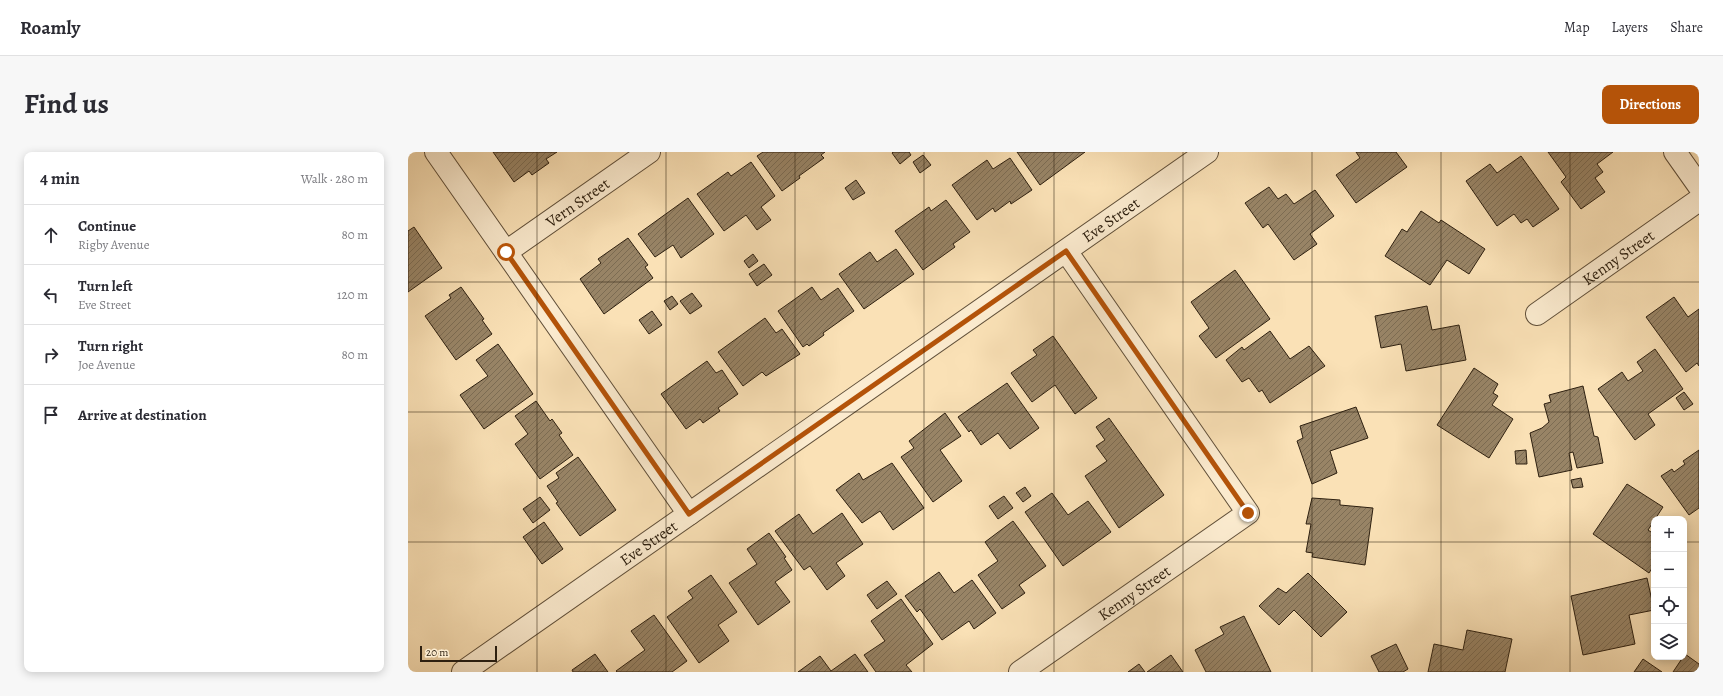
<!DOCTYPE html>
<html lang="en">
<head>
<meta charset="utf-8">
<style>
  body { margin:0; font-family:Alegreya,serif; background:#f7f7f7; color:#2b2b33 }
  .controls { position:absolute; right:12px; bottom:12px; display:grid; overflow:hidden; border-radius:8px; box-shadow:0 2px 10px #0003 }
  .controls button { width:36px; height:36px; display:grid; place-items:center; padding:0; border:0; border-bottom:1px solid #e1e1e2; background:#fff; color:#2b2b33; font:20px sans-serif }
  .scale { position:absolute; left:12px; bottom:10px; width:77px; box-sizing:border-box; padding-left:4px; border:2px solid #2e2010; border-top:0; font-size:11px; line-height:14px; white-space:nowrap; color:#2e2010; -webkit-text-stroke:3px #fcecd0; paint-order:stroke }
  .stop { position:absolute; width:12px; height:12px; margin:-9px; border:3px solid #b45309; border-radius:50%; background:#fff }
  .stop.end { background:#b45309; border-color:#fff; box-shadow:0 1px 4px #0008 }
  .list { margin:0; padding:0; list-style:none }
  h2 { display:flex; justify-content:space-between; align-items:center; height:52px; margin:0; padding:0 16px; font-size:17px }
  h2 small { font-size:13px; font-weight:400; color:#7c7c81 }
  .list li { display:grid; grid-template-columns:26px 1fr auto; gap:12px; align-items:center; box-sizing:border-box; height:60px; padding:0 16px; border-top:1px solid #e1e1e2 }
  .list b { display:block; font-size:15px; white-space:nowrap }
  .list p { margin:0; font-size:13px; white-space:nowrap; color:#7c7c81 }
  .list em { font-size:13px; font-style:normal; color:#7c7c81 }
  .icon { flex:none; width:22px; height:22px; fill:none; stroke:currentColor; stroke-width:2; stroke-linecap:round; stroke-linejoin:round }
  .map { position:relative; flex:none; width:1291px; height:520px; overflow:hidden; border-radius:8px }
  header { display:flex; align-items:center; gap:24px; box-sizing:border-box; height:56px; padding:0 20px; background:#fff; border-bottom:1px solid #e1e1e2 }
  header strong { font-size:19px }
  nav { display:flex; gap:22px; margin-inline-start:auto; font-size:14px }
  .intro { display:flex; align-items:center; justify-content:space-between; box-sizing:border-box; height:96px; padding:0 24px }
  h1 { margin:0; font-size:28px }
  .button { padding:10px 18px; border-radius:8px; background:#b45309; color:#fff; font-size:14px; font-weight:700 }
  main { display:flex; gap:24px; padding:0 24px }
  aside { flex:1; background:#fff; border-radius:8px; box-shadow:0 2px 10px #0003 }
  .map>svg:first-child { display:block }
  .building { fill:url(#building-hatch); stroke:#2e2010 }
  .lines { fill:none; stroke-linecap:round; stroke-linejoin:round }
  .minor-casing { stroke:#61503a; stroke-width:24 }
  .minor { stroke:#fcecd0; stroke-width:22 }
  .route { stroke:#b45309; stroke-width:5 }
  .grid { fill:none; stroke:#2e2010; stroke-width:1; stroke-opacity:0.55 }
  .labels { text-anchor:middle; stroke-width:3; stroke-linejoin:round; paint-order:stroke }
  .street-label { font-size:16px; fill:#2e2010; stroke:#fcecd0 }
</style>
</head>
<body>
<header>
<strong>Roamly</strong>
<nav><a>Map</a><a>Layers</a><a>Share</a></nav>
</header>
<div class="intro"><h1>Find us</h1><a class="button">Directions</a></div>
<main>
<aside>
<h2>4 min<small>Walk · 280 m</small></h2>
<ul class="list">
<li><svg class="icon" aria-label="ahead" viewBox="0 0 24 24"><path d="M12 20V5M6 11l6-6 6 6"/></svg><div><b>Continue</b><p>Rigby Avenue</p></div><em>80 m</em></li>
<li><svg class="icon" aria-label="left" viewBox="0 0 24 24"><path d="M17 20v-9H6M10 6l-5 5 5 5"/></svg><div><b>Turn left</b><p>Eve Street</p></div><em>120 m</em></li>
<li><svg class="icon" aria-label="right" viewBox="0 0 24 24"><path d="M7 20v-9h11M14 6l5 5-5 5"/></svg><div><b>Turn right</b><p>Joe Avenue</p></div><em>80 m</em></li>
<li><svg class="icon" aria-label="arrive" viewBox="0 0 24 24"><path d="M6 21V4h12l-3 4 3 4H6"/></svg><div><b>Arrive at destination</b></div></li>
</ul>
</aside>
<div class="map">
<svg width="1291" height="520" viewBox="0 0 1291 520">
  <defs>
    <pattern id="building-hatch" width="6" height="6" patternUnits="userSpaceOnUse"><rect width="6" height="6" fill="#988466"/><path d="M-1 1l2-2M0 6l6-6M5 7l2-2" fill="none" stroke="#7c6c53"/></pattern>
  </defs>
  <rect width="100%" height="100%" fill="#fae1b6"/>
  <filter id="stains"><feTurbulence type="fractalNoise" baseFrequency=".005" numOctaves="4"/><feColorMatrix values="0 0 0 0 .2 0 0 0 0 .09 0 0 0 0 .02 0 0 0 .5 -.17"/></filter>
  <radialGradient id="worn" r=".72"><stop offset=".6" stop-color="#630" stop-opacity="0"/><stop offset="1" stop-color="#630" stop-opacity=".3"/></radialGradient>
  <!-- building -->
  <g class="building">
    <path d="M 85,0 L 149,0 L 138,7 L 141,11 L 124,23 L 121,19 L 106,30 Z"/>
    <path d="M 355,0 L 417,0 L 413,3 L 416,6 L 391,24 L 392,26 L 374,39 L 349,4 Z"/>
    <path d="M 485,0 L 501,0 L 503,3 L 492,12 L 484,1 Z"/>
    <path d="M 609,0 L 677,0 L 632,33 Z"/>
    <path d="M 948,0 L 988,0 L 999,15 L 948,51 L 928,23 L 952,6 Z"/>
    <path d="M 1140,0 L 1205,0 L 1189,12 L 1195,20 L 1187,26 L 1197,40 L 1173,57 L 1153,30 L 1158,25 Z"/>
    <path d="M 515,3 L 523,13 L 512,21 L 505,10 Z"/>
    <path d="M 1113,4 L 1151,57 L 1125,75 L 1119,67 L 1113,71 L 1106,62 L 1089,74 L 1058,29 L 1082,12 L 1089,21 Z"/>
    <path d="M 602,6 L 624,38 L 603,52 L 602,49 L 587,60 L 585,56 L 569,68 L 544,33 L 579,8 L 585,17 Z"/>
    <path d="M 343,10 L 367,44 L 353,55 L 363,68 L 349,78 L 338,63 L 316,79 L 289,42 L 320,20 L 323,24 Z"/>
    <path d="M 448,28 L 457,41 L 445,48 L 437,36 Z"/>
    <path d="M 861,35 L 870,47 L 878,42 L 886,52 L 907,38 L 926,64 L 902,82 L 909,92 L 886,108 L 860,72 L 855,76 L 837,51 Z"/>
    <path d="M 280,46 L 306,82 L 273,106 L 265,93 L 247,105 L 230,82 Z"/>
    <path d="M 538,48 L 562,80 L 545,92 L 547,95 L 515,118 L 487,79 L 521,55 L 523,59 Z"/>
    <path d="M 1013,59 L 1031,71 L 1033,68 L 1077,97 L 1061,122 L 1039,108 L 1022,133 L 977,104 L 994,77 L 999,80 Z"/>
    <path d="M 6,75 L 34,116 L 0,140 L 0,79 Z"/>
    <path d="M 220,86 L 240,113 L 237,115 L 245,126 L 196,162 L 172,127 L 193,111 L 190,107 Z"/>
    <path d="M 488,97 L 506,122 L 456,157 L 431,122 L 462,100 L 469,110 Z"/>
    <path d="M 345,102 L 350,109 L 341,116 L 336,109 Z"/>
    <path d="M 356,112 L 364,123 L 349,134 L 341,122 Z"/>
    <path d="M 827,118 L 862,167 L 808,206 L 791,184 L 801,176 L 783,150 Z"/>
    <path d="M 53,135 L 76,167 L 74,168 L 84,182 L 48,208 L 17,164 L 43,146 L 41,143 Z"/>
    <path d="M 404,135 L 413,148 L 430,136 L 446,159 L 415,181 L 416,183 L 401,194 L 399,192 L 395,195 L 370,159 Z"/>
    <path d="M 284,141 L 294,154 L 282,162 L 272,149 Z"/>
    <path d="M 264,144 L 270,152 L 262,158 L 256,149 Z"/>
    <path d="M 1266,145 L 1280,165 L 1291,157 L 1291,214 L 1289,211 L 1278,220 L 1238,165 Z"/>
    <path d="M 1019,154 L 1024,178 L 1051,173 L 1058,208 L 998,219 L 993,192 L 973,196 L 967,164 Z"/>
    <path d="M 244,159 L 254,173 L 241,182 L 231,168 Z"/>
    <path d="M 357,166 L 368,181 L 374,177 L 392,202 L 358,224 L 354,220 L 335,234 L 310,200 Z"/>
    <path d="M 862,179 L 882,207 L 901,194 L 917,214 L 862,251 L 854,238 L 851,240 L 841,226 L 834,230 L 818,208 L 834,195 L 836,198 Z"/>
    <path d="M 645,184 L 689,246 L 667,262 L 647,233 L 624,250 L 603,221 L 629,203 L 625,198 Z"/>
    <path d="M 90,192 L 125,242 L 76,277 L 52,243 L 80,224 L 68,208 Z"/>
    <path d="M 1247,197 L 1275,237 L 1240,262 L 1247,273 L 1227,288 L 1190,237 L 1214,220 L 1220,229 L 1235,219 L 1229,210 Z"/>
    <path d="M 299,209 L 308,221 L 314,218 L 330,242 L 310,256 L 312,259 L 295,271 L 292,267 L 278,277 L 253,242 Z"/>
    <path d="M 1066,216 L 1090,232 L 1085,241 L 1090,244 L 1084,253 L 1105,267 L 1081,306 L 1029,273 Z"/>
    <path d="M 599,231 L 631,276 L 602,297 L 590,281 L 573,293 L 563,278 L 561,280 L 550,265 Z"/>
    <path d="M 1175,234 L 1186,284 L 1190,285 L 1195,311 L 1169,316 L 1165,300 L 1161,301 L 1164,318 L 1131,325 L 1122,281 L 1134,276 L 1141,270 L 1136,252 L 1143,250 L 1141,243 Z"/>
    <path d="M 1276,240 L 1285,252 L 1276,258 L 1268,246 Z"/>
    <path d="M 128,249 L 142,269 L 144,267 L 154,281 L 151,283 L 165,303 L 132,327 L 107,292 L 120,282 L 107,264 Z"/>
    <path d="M 948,255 L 960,286 L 922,299 L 929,321 L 904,332 L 889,289 L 895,286 L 892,274 Z"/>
    <path d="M 537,261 L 553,284 L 532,298 L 554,329 L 525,350 L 493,305 L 506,296 L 501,289 Z"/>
    <path d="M 701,266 L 756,343 L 711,376 L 677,324 L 699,309 L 688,294 L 697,288 L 688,275 Z"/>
    <path d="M 1118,298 L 1119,312 L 1108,312 L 1107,299 Z"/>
    <path d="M 1291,298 L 1291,356 L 1281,363 L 1253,324 L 1264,317 L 1266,320 L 1277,312 L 1275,309 Z"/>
    <path d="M 170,305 L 208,358 L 172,384 L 148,351 L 150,350 L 139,334 L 151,326 L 148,321 Z"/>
    <path d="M 484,311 L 516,356 L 485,378 L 472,359 L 454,371 L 428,338 L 451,321 L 455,328 Z"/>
    <path d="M 1173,326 L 1175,335 L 1165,336 L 1163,328 Z"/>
    <path d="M 1219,332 L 1255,355 L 1240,378 L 1246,382 L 1246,413 L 1241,421 L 1185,382 Z"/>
    <path d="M 617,335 L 623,344 L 615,350 L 608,341 Z"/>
    <path d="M 644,341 L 660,363 L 680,349 L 703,380 L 655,414 L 617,360 Z"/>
    <path d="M 596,344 L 605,356 L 590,367 L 581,354 Z"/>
    <path d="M 132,345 L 142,358 L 125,371 L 115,357 Z"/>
    <path d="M 904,346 L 932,348 L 932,353 L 965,356 L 957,413 L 904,405 L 905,401 L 898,400 L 903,372 L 898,372 Z"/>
    <path d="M 434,361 L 455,392 L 428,411 L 437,424 L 419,438 L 402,414 L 396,418 L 367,379 L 391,362 L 405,382 Z"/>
    <path d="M 605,369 L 638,414 L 611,433 L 617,441 L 594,457 L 570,423 L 590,409 L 577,390 Z"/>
    <path d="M 136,370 L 155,397 L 134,412 L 115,385 Z"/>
    <path d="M 361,381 L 378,405 L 376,406 L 384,418 L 367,430 L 382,450 L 350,473 L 321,431 L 349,412 L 339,397 Z"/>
    <path d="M 531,420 L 546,441 L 564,428 L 588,461 L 566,477 L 561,469 L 534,488 L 512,457 L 509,460 L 497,444 Z"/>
    <path d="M 900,421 L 939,460 L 913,485 L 886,458 L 871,473 L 851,454 L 870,436 L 878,441 Z"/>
    <path d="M 303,423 L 329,460 L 310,473 L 321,489 L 291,511 L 259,465 L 285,446 L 280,439 Z"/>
    <path d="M 1239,426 L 1246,458 L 1221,463 L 1227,492 L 1175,503 L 1163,444 Z"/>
    <path d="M 479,429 L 489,442 L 469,457 L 459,443 Z"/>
    <path d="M 493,447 L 525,492 L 498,513 L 504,520 L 468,520 L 456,503 L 477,489 L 463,469 Z"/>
    <path d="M 246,463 L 279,509 L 264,520 L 209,520 L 208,519 L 237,498 L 223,479 Z"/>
    <path d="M 836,464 L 863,520 L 798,520 L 787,498 L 816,482 L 812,475 Z"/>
    <path d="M 1059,478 L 1104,487 L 1097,520 L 1020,520 L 1026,492 L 1055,498 Z"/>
    <path d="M 988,492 L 1000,517 L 995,520 L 971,520 L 963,504 Z"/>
    <path d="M 187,502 L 200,520 L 165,520 L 164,518 Z"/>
    <path d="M 447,502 L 460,520 L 390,520 L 412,504 L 423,519 Z"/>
    <path d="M 1277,502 L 1291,512 L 1291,520 L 1265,520 Z"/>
    <path d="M 763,503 L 775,520 L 739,520 Z"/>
    <path d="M 1235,507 L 1254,520 L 1226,520 Z"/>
    <path d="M 731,512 L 737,520 L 720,520 Z"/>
  </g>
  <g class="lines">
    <!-- minor casing -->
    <g class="minor-casing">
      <g id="minor">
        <path d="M 28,0 L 281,362"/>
        <path d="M 1267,0 L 1291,34"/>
        <path id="s1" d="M 98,100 L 241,0"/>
        <path id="s2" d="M 1129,162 L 1291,48"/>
        <path id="s3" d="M 55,520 L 799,0"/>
        <path id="s4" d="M 612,520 L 840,361 L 658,99"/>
      </g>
    </g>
    <!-- minor -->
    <use href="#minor" class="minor"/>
  </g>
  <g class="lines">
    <!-- route -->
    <path class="route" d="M 98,100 L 281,362 L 658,99 L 840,361"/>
  </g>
  <!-- grid -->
  <path class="grid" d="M 129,0 L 129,520M 258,0 L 258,520M 387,0 L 387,520M 516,0 L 516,520M 646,0 L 646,520M 775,0 L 775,520M 904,0 L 904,520M 1033,0 L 1033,520M 1162,0 L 1162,520M 0,130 L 1291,130M 0,260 L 1291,260M 0,390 L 1246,390M 1276,390 L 1291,390"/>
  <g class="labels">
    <!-- street labels -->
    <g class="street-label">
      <text dy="6" stroke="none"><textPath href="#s1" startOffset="87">Vern Street</textPath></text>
      <text dy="6" stroke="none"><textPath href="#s3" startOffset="790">Eve Street</textPath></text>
      <text dy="6" stroke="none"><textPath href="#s2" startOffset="99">Kenny Street</textPath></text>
      <text dy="6" stroke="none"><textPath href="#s3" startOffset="226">Eve Street</textPath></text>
      <text dy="6" stroke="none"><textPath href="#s4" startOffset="139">Kenny Street</textPath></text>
    </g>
  </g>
  <rect width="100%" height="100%" filter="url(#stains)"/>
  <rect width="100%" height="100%" fill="url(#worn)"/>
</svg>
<div class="controls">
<button>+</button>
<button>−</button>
<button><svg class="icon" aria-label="locate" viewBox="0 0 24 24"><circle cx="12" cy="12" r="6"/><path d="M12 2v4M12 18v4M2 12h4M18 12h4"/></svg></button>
<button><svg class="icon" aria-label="layers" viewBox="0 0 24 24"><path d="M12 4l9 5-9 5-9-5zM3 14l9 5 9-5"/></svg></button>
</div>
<div class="scale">20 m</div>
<div class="stop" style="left:98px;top:100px"></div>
<div class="stop end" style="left:840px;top:361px"></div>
</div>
</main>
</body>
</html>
